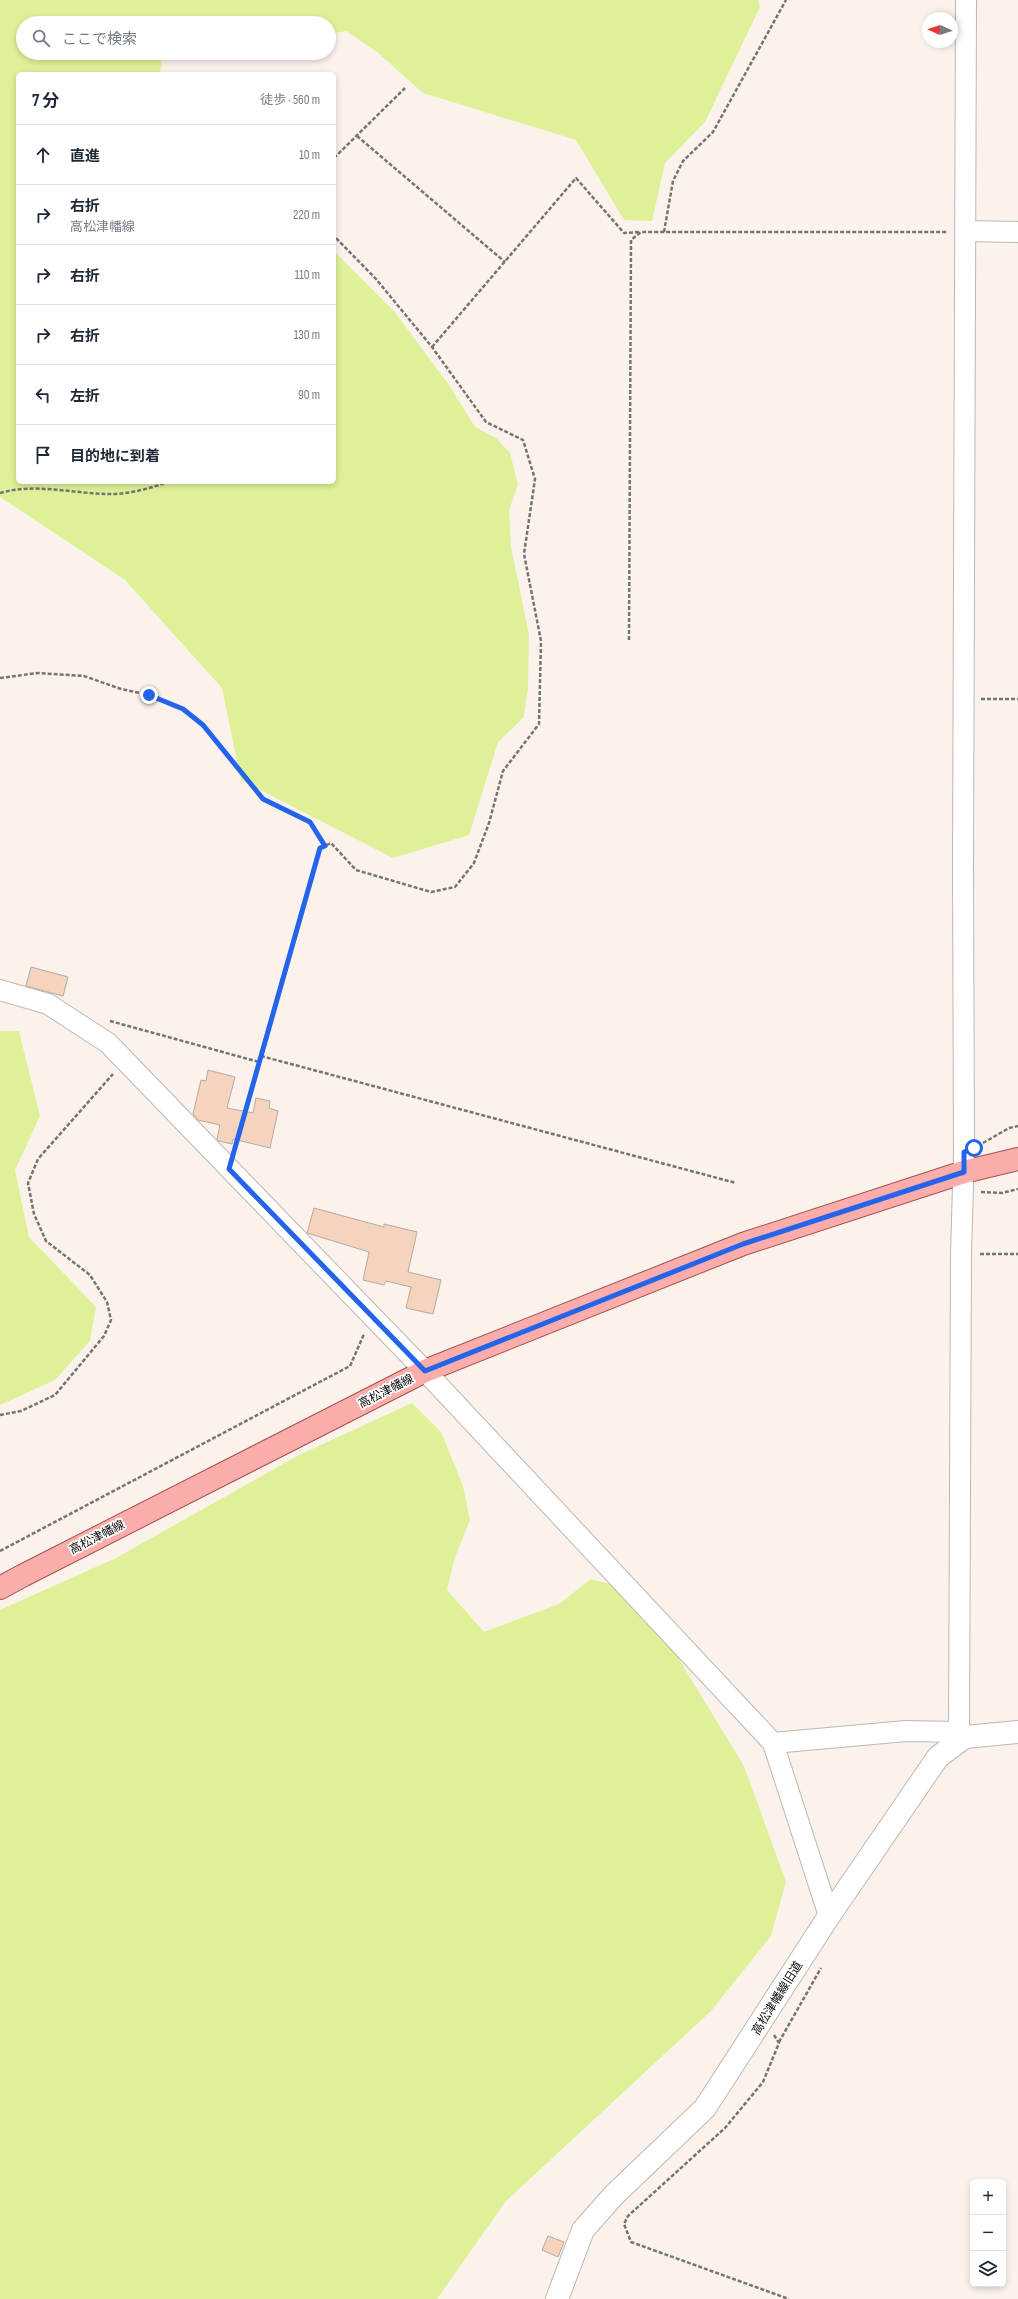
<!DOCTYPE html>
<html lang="ja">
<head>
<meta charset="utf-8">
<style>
  body { margin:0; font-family:"Sofia Sans Condensed","Noto Sans JP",sans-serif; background:#f2f2f3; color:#1f2937 }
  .controls { position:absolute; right:12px; bottom:12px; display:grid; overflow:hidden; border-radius:6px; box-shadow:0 2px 6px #0003 }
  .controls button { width:36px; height:36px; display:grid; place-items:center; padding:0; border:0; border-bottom:1px solid #e0e1e3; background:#fff; color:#1f2937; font:20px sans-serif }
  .compass { position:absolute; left:922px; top:12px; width:36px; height:36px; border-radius:50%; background:#fff; box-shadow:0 2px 6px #0003; rotate:273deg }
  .stop { position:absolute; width:12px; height:12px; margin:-9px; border:3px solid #2563eb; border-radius:50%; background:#fff }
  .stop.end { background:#2563eb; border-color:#fff; box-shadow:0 1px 4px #0008 }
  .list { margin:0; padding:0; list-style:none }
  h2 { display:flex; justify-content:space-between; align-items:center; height:52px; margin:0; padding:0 16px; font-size:17px }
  h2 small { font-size:13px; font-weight:400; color:#747a83 }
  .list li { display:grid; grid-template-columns:26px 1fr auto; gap:12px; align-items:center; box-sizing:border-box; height:60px; padding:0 16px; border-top:1px solid #e0e1e3 }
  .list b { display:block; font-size:15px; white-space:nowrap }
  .list p { margin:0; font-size:13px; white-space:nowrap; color:#747a83 }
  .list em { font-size:13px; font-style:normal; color:#747a83 }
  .icon { flex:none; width:22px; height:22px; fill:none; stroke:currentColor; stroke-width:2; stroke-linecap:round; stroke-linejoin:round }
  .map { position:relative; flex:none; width:1018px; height:2299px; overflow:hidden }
  .search { position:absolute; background:#fff; box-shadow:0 2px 6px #0003; left:16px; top:16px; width:320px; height:44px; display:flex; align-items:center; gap:10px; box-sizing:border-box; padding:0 14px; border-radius:22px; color:#747a83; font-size:15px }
  .panel { position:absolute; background:#fff; box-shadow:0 2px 6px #0003; left:16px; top:72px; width:320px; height:412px; border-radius:6px }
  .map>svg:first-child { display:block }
  .green { fill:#dff198 }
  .building { fill:#f6d3bc; stroke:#b3aba6 }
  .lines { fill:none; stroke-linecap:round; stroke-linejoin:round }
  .minor-casing { stroke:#bfb7b2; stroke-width:22 }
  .tertiary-casing { stroke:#bfb7b2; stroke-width:24 }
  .primary-casing { stroke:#a5514e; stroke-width:24 }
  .path { stroke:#797370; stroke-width:2.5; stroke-dasharray:4 2; stroke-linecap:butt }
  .minor { stroke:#fff; stroke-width:20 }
  .tertiary { stroke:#fff; stroke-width:22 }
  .primary { stroke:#faadab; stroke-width:22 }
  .route { stroke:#2563eb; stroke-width:5 }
  .labels { text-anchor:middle; stroke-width:3.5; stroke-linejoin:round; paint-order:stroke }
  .street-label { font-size:12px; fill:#0e0b09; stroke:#fff }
</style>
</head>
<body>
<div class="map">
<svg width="1018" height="2299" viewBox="0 0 1018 2299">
  <rect width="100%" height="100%" fill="#fbf2ec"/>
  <!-- green -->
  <g class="green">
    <path d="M 0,0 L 758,0 L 760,7 L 705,122 L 665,163 L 652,221 L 624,220 L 576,140 L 423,93 L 377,52 L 346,31 L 329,34 L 329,23 L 23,23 L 23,53 L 159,53 L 162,65 L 159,74 L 18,74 L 18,482 L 334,482 L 334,251 L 394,311 L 449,385 L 475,427 L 496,438 L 510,453 L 518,485 L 509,510 L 511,547 L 529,635 L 528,688 L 524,717 L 498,742 L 469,835 L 393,858 L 241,780 L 222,688 L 125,580 L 0,497 Z"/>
    <path d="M 0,1031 L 19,1031 L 40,1116 L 15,1170 L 29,1237 L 96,1307 L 90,1341 L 55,1380 L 0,1405 Z"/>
    <path d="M 412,1403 L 441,1432 L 463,1486 L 470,1520 L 455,1557 L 447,1590 L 484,1632 L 559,1604 L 591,1579 L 616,1586 L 666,1638 L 744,1766 L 786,1882 L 771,1936 L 711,2011 L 506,2201 L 437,2299 L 0,2299 L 0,1610 L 116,1558 L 299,1455 Z"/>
  </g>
  <!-- building -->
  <g class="building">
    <path d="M 31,967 L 68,977 L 63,996 L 26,986 Z"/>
    <path d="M 208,1070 L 235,1077 L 227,1108 L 253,1113 L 256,1098 L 270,1101 L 269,1108 L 278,1111 L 270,1148 L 233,1139 L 232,1144 L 219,1141 L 217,1139 L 220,1125 L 198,1120 L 193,1114 L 201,1080 L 206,1081 Z"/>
    <path d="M 314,1208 L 384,1227 L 384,1224 L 417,1232 L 408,1272 L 441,1280 L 433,1314 L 406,1308 L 411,1287 L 386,1281 L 384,1285 L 363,1280 L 369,1252 L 307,1233 Z"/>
    <path d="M 548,2236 L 564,2242 L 558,2257 L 542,2250 Z"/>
  </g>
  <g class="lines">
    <!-- minor casing -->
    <g class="minor-casing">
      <g id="minor">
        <path d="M 966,231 L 1018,232"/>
        <path d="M 0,990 L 48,1004 L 108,1043 L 425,1371 L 773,1743 L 829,1916"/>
        <path d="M 959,1732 L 961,1254 L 964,1152 L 963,866 L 966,0"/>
        <path d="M 773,1743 L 906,1731 L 959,1732 L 965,1737"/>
      </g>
    </g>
    <!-- tertiary casing -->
    <g class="tertiary-casing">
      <path id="tertiary" d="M 557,2299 L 583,2230 L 614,2195 L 705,2108 L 829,1916 L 938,1757 L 965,1737 L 1018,1732"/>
    </g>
    <!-- primary casing -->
    <g class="primary-casing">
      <path id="primary" d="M 0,1588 L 22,1576 L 425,1371 L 743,1244 L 964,1172 L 1018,1159"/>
    </g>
    <!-- path -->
    <g class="path">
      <path d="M 357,136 L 505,262"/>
      <path d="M 334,158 L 405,88"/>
      <path d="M 664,232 L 673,181 L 683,161 L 713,132 L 786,0"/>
      <path d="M 432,347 L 576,178 L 624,233 L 641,232"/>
      <path d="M 0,493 C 33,483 71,493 105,494 C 126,495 148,489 168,482"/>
      <path d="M 629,640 L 631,240 L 641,232 L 948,232"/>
      <path d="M 0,678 L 38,673 L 84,676 L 121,689 L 149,695 L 183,709 L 203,725 L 263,799 L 310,822 L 325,846"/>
      <path d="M 981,699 L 1018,699"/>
      <path d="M 110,1021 L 259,1062 L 320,848 L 331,843 L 356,870 L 431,892 L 455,887 L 474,863 L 489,823 L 503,771 L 539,724 L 541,641 L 524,554 L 535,479 L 523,440 L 486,422 L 432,347 L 376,279 L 334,236"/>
      <path d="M 261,1056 L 736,1183"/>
      <path d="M 983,1143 L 1009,1128 L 1018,1126"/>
      <path d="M 235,1148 L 259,1062"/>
      <path d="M 981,1192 L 1002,1193 L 1018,1189"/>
      <path d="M 980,1254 L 1018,1254"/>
      <path d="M 0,1415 L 21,1411 L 55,1395 L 104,1336 L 111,1320 L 107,1302 L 90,1275 L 46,1241 L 34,1214 L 28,1183 L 38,1159 L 113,1074"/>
      <path d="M 0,1551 L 350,1366 L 364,1334"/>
      <path d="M 774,2035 L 779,2043 L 763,2082 L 725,2128 L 628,2216 L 624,2224 L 631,2242 L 789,2299"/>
      <path d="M 779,2042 L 821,1968"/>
    </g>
    <!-- minor -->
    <use href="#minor" class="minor"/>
    <!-- tertiary -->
    <use href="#tertiary" class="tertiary"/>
    <!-- primary -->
    <use href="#primary" class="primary"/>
  </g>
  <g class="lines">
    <!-- route -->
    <path class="route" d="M 149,695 L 183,709 L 203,725 L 263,799 L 310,822 L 325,846 L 320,848 L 229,1169 L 425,1371 L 743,1244 L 964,1172 L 964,1152 L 974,1148"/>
  </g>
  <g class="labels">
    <!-- street labels -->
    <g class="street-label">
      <text transform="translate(386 1391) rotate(-27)" y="4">高松津幡線</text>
      <text transform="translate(97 1537) rotate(-27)" y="4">高松津幡線</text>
      <text transform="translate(777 1998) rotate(-58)" y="4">高松津幡線旧道</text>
    </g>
  </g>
</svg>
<div class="controls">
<button>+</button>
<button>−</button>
<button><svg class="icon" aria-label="layers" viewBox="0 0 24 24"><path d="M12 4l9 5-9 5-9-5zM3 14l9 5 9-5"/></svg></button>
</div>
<svg class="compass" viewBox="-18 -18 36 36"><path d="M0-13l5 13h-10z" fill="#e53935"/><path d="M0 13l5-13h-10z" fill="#747a83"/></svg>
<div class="stop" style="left:974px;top:1148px"></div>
<div class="stop end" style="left:149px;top:695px"></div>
<div class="search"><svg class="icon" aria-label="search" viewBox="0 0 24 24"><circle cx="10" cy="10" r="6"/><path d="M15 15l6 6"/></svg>ここで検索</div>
<section class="panel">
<h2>7 分<small>徒歩 · 560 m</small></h2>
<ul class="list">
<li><svg class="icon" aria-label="ahead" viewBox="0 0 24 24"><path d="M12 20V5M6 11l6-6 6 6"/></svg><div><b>直進</b></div><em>10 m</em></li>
<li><svg class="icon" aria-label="right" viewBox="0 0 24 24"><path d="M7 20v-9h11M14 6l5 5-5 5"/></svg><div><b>右折</b><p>高松津幡線</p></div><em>220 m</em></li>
<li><svg class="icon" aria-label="right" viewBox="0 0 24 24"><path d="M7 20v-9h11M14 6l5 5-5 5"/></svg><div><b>右折</b></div><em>110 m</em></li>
<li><svg class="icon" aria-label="right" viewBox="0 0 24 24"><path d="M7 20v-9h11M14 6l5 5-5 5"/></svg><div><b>右折</b></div><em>130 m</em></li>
<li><svg class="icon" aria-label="left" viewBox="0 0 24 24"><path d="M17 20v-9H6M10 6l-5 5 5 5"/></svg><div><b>左折</b></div><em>90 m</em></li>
<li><svg class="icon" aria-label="arrive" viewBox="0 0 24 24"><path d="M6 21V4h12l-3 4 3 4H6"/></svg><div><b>目的地に到着</b></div></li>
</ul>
</section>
</div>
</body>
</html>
